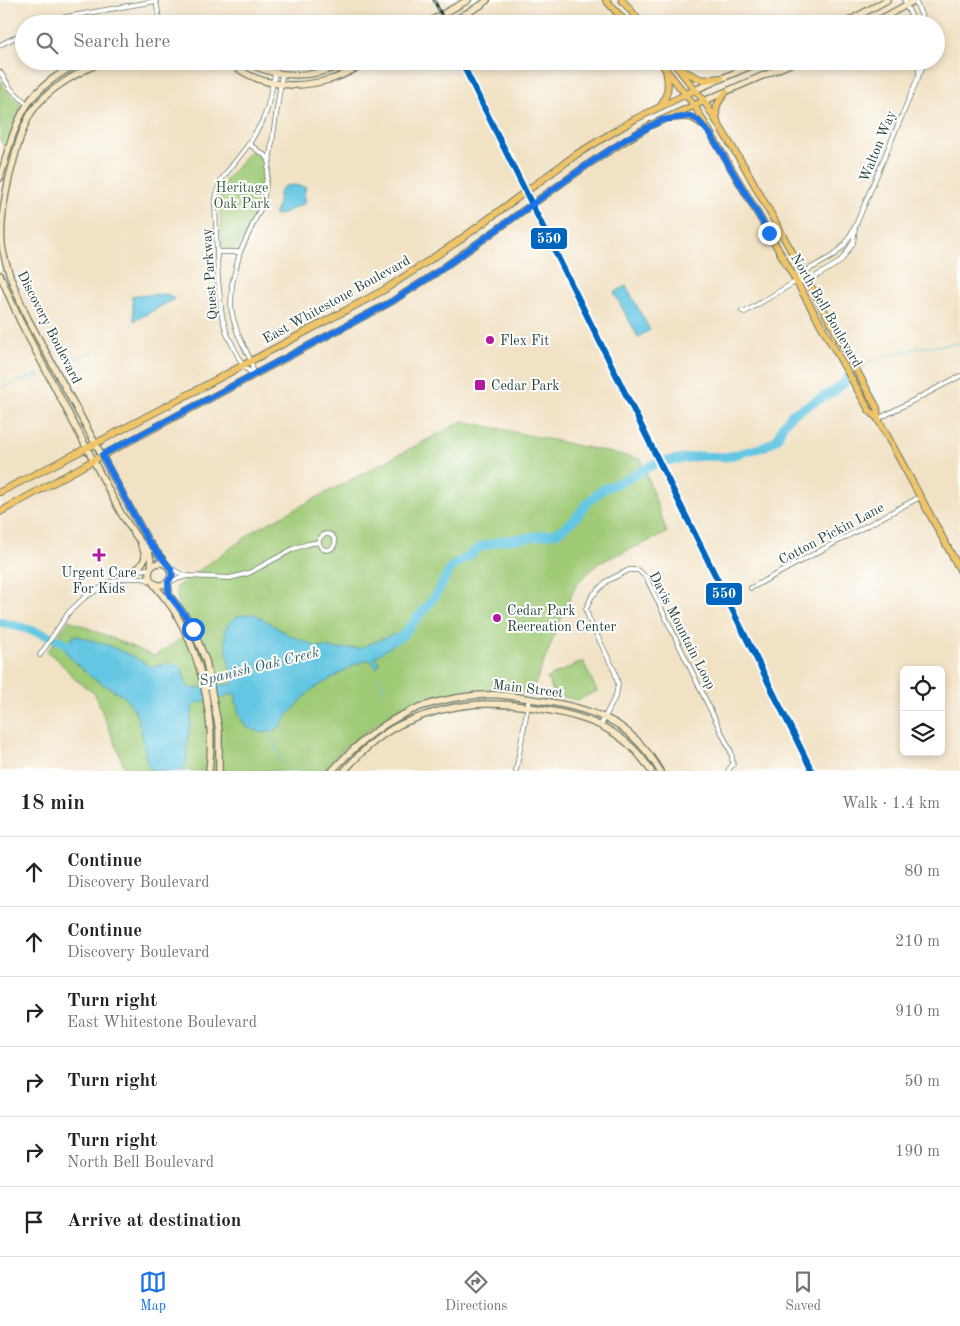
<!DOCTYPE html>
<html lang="en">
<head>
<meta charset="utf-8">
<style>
  body { margin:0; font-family:"Old Standard TT",serif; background:#f6f6f6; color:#222 }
  .controls { position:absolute; right:15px; bottom:15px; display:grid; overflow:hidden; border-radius:8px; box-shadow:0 2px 8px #0003 }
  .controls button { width:45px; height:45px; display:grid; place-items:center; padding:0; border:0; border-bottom:1px solid #e0e0e0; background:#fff; color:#222; font:25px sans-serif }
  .stop { position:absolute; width:15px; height:15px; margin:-11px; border:4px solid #1a73e8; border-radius:50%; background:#fff }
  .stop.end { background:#1a73e8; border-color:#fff; box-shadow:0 1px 5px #0008 }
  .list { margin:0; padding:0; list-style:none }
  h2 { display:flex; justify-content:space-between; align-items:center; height:65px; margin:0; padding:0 20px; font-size:21px }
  h2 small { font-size:16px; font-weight:400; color:#767676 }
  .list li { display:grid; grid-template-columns:32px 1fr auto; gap:15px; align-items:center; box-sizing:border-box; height:70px; padding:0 20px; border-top:1px solid #e0e0e0 }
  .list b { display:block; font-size:19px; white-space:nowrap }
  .list p { margin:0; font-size:16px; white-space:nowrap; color:#767676 }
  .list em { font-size:16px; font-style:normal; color:#767676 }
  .icon { flex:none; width:28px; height:28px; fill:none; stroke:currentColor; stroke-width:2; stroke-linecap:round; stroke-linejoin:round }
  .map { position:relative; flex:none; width:960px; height:771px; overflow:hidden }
  .search { position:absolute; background:#fff; box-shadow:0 2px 8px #0003; left:15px; right:15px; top:15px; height:55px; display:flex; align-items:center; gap:12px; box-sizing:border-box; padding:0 18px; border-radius:28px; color:#767676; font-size:19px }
  .sheet { height:485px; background:#fff }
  nav { display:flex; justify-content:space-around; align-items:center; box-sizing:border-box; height:70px; border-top:1px solid #e0e0e0; background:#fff; font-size:14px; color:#767676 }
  nav a { display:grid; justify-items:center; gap:2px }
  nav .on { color:#1a73e8 }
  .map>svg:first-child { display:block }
  .green { fill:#9fca76; stroke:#5f8455 }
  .water { fill:#64c6e2; stroke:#42828b }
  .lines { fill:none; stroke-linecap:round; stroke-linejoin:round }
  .stream { stroke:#64c6e2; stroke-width:1 }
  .river { stroke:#64c6e2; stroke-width:9 }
  .street-casing { stroke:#687767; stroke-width:5.5 }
  .secondary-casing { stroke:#687767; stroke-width:8 }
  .primary-casing { stroke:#687767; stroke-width:8 }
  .street { stroke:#fff; stroke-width:4 }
  .secondary { stroke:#f9e7c3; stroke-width:5.5 }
  .primary { stroke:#f0c469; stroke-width:6 }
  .rail-casing { stroke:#1f3d34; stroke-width:3 }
  .rail { stroke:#fff; stroke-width:1; stroke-dasharray:4; stroke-linecap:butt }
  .rail-1-casing { stroke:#fff; stroke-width:10 }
  .rail-1 { stroke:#0065bd; stroke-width:6 }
  .route { stroke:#1a73e8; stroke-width:6 }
  .poi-dot { fill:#b5179e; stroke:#fff; stroke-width:2 }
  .labels { text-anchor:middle; stroke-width:4; stroke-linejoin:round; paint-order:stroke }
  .street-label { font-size:14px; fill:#1f3d34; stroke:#fff }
  .park-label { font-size:14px; fill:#3f6044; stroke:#fff }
  .poi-label { font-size:14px; fill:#1f3d34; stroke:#fff; text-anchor:start }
  .water-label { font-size:15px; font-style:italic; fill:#305f60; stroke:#fff }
  .line-badge { stroke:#fff; stroke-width:2 }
  .badge-label { font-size:14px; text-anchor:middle; font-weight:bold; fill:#fff }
</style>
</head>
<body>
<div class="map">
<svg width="960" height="771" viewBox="0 0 960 771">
  <rect width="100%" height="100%" fill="#fff"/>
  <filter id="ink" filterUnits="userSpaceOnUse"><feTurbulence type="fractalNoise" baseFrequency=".02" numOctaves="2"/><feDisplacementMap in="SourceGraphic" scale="10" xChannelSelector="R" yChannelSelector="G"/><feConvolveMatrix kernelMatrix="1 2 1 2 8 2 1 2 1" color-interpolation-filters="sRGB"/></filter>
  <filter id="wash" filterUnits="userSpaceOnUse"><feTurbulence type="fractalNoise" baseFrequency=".0096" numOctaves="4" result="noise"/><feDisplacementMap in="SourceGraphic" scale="20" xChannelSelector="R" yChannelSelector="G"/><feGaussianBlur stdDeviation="1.12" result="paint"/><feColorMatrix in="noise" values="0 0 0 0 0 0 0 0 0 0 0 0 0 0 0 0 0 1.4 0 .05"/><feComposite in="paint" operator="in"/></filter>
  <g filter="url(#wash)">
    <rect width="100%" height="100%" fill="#f1e2c5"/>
    <!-- green -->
    <g class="green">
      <path d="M 0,80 L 8,92 L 21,105 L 6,148 L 0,141 Z"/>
      <path d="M 250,151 L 252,151 L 267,163 C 268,195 252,221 237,248 L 224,249 L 222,246 L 219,196 L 226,180 Z"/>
      <path d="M 463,421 L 641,459 L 667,533 L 599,563 L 577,583 L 562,616 L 531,694 L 473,690 L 397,709 L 342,750 L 323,771 L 126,771 L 95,694 L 76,680 L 57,659 L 47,652 L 69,620 L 154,656 L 182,638 L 176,587 L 257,529 Z"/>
      <path d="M 583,661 L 597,691 L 578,700 L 555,695 L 547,678 Z"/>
    </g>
    <!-- water -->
    <g class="water">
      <path d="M 292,185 L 306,187 L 304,194 L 305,203 L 279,215 L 274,215 C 276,211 278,207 278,202 C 279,191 279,186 292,185 Z"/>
      <path d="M 626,286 L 650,330 L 638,337 L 614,293 Z"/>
      <path d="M 168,294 L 174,299 L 134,321 L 132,296 Z"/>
      <path d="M 255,614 L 289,635 L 315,646 L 337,649 L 360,648 L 394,634 L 401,637 L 399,641 L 375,657 L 379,663 L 378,667 L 377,668 L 374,665 L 371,659 L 356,664 L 310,691 L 287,716 L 280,727 L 273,731 L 261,733 L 245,726 L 238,711 L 235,693 L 221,698 L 197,703 L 193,707 L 187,744 L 187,760 L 182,771 L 152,771 L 147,763 L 141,728 L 134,709 L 125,697 L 91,677 L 70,657 L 65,651 L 74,635 L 108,645 L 132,656 L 152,667 L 172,663 L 181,667 L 188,687 L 192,689 L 218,685 L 233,684 L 225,641 L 225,629 L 233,619 L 241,615 Z"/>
    </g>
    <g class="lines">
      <!-- stream -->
      <g class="stream">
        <path d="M 16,176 L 17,177"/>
        <path d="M 65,364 L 94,350"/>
        <path d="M 861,370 L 874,359 L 917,348 L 960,343"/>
        <path d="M 0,388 L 41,374"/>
        <path d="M 378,675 L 385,693"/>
        <path d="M 271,732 L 281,762 L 291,771"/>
      </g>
      <!-- river -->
      <g class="river">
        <path d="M 471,554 L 480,547 L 504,540 L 525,538 L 556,533 L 574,520 L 587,503 L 602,490 L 625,480 L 658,462 L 701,456 L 726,457 L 764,447 L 777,439 L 783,425 L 792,414 L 836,390 L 844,383 L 847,377"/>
        <path d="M 0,622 C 26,629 56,635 77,651"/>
        <path d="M 390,641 L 401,637 L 434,598 L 452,566 L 467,557"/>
      </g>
    </g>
  </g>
  <g filter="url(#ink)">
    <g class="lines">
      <!-- street casing -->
      <g class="street-casing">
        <g id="street">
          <path d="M 905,0 L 906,5 L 915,24"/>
          <path d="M 915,0 L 925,24"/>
          <path d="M 42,24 L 49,20 L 156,1 L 160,24"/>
          <path d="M 0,45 L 24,33"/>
          <path d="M 919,61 L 919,73"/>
          <path d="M 0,72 L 11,89 L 27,104"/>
          <path d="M 249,144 L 267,157 L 270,161"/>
          <path d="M 217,252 L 240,252"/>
          <path d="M 795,282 L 808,281 L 840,262 L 853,243 L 855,228"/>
          <path d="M 742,311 L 745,312 L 795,282 L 804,272 L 833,256 L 845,244 L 855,227 L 925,61"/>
          <path d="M 254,375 L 243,366 L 227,334 L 222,316 L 218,280 L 215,204 L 218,189 L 221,180 L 249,144 L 263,120 L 267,109 L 275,74"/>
          <path d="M 254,375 L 251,361 L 238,334 L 233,318 L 231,307 L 232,284 L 240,252 L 263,203 L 282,75"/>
          <path d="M 878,419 L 960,376"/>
          <circle cx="327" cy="542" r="8"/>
          <path d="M 169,567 L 179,573 L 188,576 L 230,578 L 249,573 L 293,549 L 308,544 L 319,542"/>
          <path d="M 125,578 L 143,578 L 151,581"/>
          <path d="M 170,581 L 187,576"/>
          <path d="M 751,588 L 920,497"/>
          <path d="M 40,655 L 69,612 L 85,597 L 111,582 L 125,578 L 136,570 L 150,569"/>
          <path d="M 601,725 L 616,695 L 618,684 L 615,672 L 589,619 L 586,609 L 592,596 L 607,581 L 629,570 L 638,570 L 646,577 L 731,752 L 733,764 L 728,771"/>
          <path d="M 516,771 L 529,699"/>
        </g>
      </g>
      <!-- secondary casing -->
      <g class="secondary-casing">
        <g id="secondary">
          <path d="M 425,24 L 468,0"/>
          <path d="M 448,24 L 481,5 L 487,0"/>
          <path d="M 843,24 L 887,0"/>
          <path d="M 872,24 L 915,0"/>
          <path d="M 105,61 C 80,71 46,89 31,113 C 20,132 15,156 9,178 C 4,200 0,222 2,245 C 6,271 17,293 27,317 L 148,541 L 166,564"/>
          <path d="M 226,61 C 233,66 241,71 249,75 C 274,88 305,87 332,79 C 345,75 358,67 370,61"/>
          <path d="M 244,61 C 278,80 316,79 350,61"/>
          <path d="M 695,90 L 762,61"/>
          <path d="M 704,101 L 797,61"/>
          <path d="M 0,178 C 7,154 13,127 27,105 C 39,86 62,72 81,61"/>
          <path d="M 0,275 L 20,321 L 122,515 L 136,536 L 149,552 L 152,566"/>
          <circle cx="160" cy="574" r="11"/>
          <path d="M 136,570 C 145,561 148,557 141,545"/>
          <path d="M 153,583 C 160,593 170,603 176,614 C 196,648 207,689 210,728 C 212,742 210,757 209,771"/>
          <path d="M 168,583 L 169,595 L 187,618 L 193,629 L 206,661 L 219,730 L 219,771"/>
          <path d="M 332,771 C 357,743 385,720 420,707 C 445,699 473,694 499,695 C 514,696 529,699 544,701 C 570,705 594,711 617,724 C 635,736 649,752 660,771"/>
          <path d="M 344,771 C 361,752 383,731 406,722 C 457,701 494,700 547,710 C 591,718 626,731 651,771"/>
        </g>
      </g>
      <!-- primary casing -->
      <g class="primary-casing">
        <g id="primary">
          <path d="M 606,0 L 627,24"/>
          <path d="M 622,0 L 642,24"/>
          <path d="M 659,61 L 694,105 L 769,233 L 869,410 L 878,419 L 960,570"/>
          <path d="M 672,61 L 704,101 L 747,171 L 808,281 L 877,408 L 878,419"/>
          <path d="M 680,69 L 702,80 L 721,78"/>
          <path d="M 661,106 C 669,91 669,86 666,70"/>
          <path d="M 670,118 C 683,117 692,114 702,125"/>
          <path d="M 717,120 C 714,107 718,102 726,92"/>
          <path d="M 0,492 L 87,448 L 193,392 L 384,290 L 457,242 L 577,154 L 635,119 L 695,90"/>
          <path d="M 0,512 L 94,460 L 391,302 L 433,275 L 590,163 L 649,126 L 704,101"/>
        </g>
      </g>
      <!-- street -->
      <use href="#street" class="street"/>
      <!-- secondary -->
      <use href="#secondary" class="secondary"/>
      <!-- primary -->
      <use href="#primary" class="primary"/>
      <!-- rail casing -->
      <g class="rail-casing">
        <g id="rail">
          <path d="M 434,0 L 446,24"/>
          <path d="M 464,61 L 506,145"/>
        </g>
      </g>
      <!-- rail -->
      <use href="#rail" class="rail"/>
      <!-- rail-1 casing -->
      <g class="rail-1-casing">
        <path id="rail-1" d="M 461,61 L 812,771"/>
      </g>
      <!-- rail-1 -->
      <use href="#rail-1" class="rail-1"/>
    </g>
  </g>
  <g class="lines" filter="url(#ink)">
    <!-- route -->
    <path class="route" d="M 193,629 L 187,618 L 169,595 L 168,582 L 172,576 L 171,569 L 148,541 L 102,455 L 391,302 L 433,275 L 590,163 L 628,138 L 662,120 L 690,116 L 698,120 L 711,135 L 769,233"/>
  </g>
  <!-- markers -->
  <g class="poi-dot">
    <circle cx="490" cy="340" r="5"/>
    <rect x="474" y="379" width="12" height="12" rx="2.5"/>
    <path d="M96.5 547.5h5v5h5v5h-5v5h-5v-5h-5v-5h5z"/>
    <circle cx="497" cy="618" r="5"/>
  </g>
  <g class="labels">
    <!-- street labels -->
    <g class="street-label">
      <text transform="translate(877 146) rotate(-68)" y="5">Walton Way</text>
      <text transform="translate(209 274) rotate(-94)" y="5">Quest Parkway</text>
      <text transform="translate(336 299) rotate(-29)" y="5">East Whitestone Boulevard</text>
      <text transform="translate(827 310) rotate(60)" y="5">North Bell Boulevard</text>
      <text transform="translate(50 327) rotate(63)" y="5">Discovery Boulevard</text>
      <text transform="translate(831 533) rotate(-28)" y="5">Cotton Pickin Lane</text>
      <text transform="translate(683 630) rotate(63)" y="5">Davis Mountain Loop</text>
      <text transform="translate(528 688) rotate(7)" y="5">Main Street</text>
    </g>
    <!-- park labels -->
    <g class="park-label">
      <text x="242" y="192">Heritage<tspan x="242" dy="16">Oak Park</tspan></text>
    </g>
    <!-- poi labels -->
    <g class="poi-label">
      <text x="500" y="345">Flex Fit</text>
      <text x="491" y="390">Cedar Park</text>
      <text x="99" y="577" text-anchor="middle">Urgent Care<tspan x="99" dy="16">For Kids</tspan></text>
      <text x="507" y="615">Cedar Park<tspan x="507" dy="16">Recreation Center</tspan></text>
    </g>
    <!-- water labels -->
    <g class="water-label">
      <text transform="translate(259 666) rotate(-14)" y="5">Spanish Oak Creek</text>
    </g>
  </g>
  <g class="line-badge">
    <rect x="530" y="227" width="38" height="23" rx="5" fill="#0065bd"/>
    <rect x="705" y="582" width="38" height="24" rx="5" fill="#0065bd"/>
  </g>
  <g class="badge-label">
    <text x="549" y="243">550</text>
    <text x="724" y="598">550</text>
  </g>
</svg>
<div class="controls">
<button><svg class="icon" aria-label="locate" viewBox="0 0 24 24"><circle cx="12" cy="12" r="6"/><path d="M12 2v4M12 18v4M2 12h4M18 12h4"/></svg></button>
<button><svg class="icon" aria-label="layers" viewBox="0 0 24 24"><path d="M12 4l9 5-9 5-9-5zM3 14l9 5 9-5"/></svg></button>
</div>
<div class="stop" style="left:193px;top:629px"></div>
<div class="stop end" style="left:769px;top:233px"></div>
<div class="search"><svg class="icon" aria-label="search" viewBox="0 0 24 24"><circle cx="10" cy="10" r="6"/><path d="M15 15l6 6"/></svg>Search here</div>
</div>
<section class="sheet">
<h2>18 min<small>Walk · 1.4 km</small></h2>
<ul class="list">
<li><svg class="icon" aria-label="ahead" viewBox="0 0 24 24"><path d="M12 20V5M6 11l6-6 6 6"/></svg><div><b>Continue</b><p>Discovery Boulevard</p></div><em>80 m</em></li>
<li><svg class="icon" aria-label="ahead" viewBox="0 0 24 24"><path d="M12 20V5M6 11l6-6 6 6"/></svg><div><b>Continue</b><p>Discovery Boulevard</p></div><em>210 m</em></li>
<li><svg class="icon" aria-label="right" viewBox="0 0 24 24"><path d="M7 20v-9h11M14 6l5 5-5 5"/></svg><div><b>Turn right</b><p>East Whitestone Boulevard</p></div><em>910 m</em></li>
<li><svg class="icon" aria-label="right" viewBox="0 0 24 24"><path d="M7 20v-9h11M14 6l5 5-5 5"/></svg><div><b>Turn right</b></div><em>50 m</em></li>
<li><svg class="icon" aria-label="right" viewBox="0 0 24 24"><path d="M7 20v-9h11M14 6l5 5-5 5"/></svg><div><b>Turn right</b><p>North Bell Boulevard</p></div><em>190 m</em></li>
<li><svg class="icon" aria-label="arrive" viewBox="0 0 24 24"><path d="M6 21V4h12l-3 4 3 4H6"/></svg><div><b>Arrive at destination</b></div></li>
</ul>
</section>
<nav>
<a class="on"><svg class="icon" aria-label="map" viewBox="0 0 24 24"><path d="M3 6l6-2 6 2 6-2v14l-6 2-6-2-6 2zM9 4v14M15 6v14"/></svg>Map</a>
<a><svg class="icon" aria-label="directions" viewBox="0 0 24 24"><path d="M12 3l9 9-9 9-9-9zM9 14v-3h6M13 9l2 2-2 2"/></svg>Directions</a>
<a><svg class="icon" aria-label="saved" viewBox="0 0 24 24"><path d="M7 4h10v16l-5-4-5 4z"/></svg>Saved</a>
</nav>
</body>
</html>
